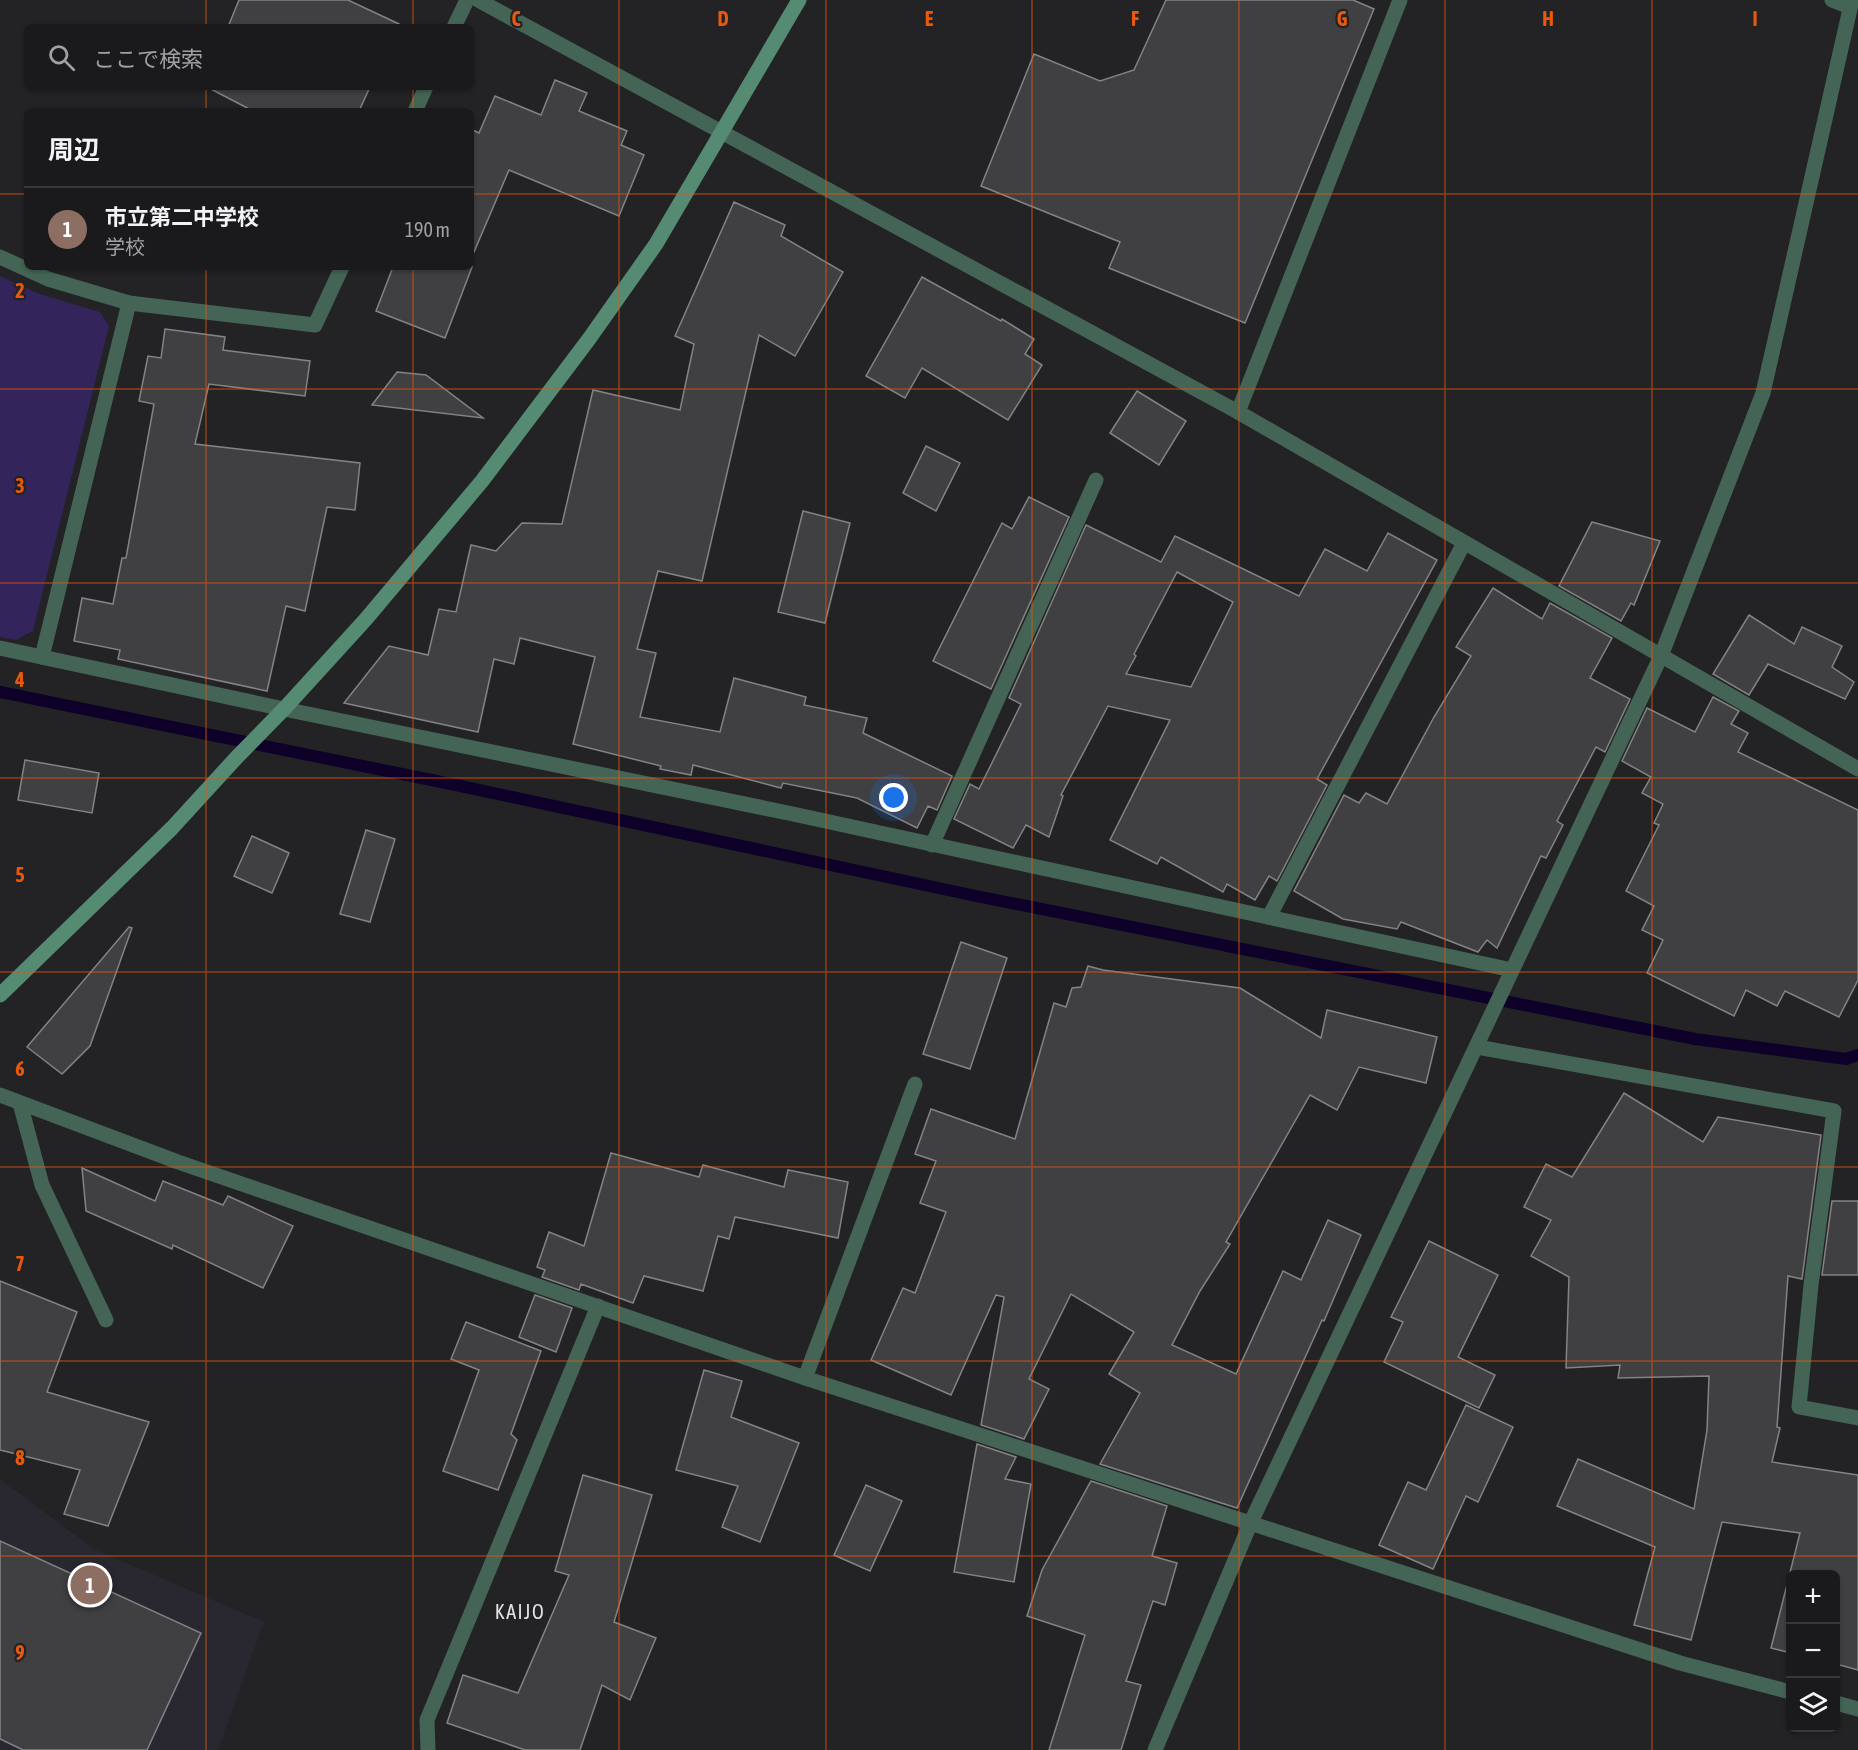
<!DOCTYPE html>
<html lang="ja">
<head>
<meta charset="utf-8">
<style>
  body { margin:0; font-family:"Asap Condensed","Noto Sans JP",sans-serif; background:#272729; color:#f1f3f6 }
  .controls { position:absolute; right:18px; bottom:18px; display:grid; overflow:hidden; border-radius:9px; box-shadow:0 2px 4px #0004 }
  .controls button { width:54px; height:54px; display:grid; place-items:center; padding:0; border:0; border-bottom:2px solid #38383b; background:#1a1a1c; color:#f1f3f6; font:30px sans-serif }
  .you { position:absolute; left:894px; top:798px; width:21px; height:21px; margin:-15px; border:4px solid #fff; border-radius:50%; background:#1a73e8; box-shadow:0 0 0 9px #1a73e833 }
  .badge { display:grid; place-items:center; width:39px; height:39px; border-radius:50%; background:#45d49f; color:#fff; font-size:20px; font-weight:700 }
  .pin { position:absolute; translate:-50% -50%; border:3px solid #fff; box-shadow:0 2px 6px #0006 }
  .list { margin:0; padding:0; list-style:none }
  h2 { display:flex; justify-content:space-between; align-items:center; height:78px; margin:0; padding:0 24px; font-size:26px }
  h2 small { font-size:20px; font-weight:400; color:#9fa1a3 }
  .list li { display:grid; grid-template-columns:39px 1fr auto; gap:18px; align-items:center; box-sizing:border-box; height:84px; padding:0 24px; border-top:2px solid #38383b }
  .list b { display:block; font-size:22px; white-space:nowrap }
  .list p { margin:0; font-size:20px; white-space:nowrap; color:#9fa1a3 }
  .list em { font-size:20px; font-style:normal; color:#9fa1a3 }
  .icon { flex:none; width:33px; height:33px; fill:none; stroke:currentColor; stroke-width:2; stroke-linecap:round; stroke-linejoin:round }
  .map { position:relative; flex:none; width:1858px; height:1750px; overflow:hidden }
  .search { position:absolute; background:#1a1a1c; box-shadow:0 2px 4px #0004; left:24px; top:24px; width:450px; height:66px; display:flex; align-items:center; gap:15px; box-sizing:border-box; padding:0 21px; border-radius:9px; color:#9fa1a3; font-size:22px }
  .panel { position:absolute; background:#1a1a1c; box-shadow:0 2px 4px #0004; left:24px; top:108px; width:450px; height:162px; border-radius:9px }
  .map>svg:first-child { display:block }
  .built { fill:#292730 }
  .green { fill:#33245b }
  .lines { fill:none; stroke-linecap:round; stroke-linejoin:round }
  .stream { stroke:#0e0029; stroke-width:12 }
  .building { fill:#404043; stroke:#838386; stroke-width:1.5; fill-rule:evenodd }
  .street { stroke:#446556; stroke-width:15 }
  .secondary { stroke:#548b72; stroke-width:15 }
  .grid { fill:none; stroke:#e8590c; stroke-width:1.5; stroke-opacity:0.55 }
  .labels { text-anchor:middle; stroke-width:4.5; stroke-linejoin:round; paint-order:stroke }
  .neighbourhood-label { font-size:20px; letter-spacing:1.5px; fill:#e4e4e6; stroke:#232225 }
  .grid-label { font-size:20px; text-anchor:middle; font-weight:bold; fill:#e8590c; stroke:#232225; stroke-width:4.5; stroke-linejoin:round; paint-order:stroke }
</style>
</head>
<body>
<div class="map">
<svg width="1858" height="1750" viewBox="0 0 1858 1750">
  <rect width="100%" height="100%" fill="#232225"/>
  <!-- built -->
  <path class="built" d="M 0,1479 L 94,1549 L 264,1622 L 218,1750 L 0,1750 Z"/>
  <!-- green -->
  <path class="green" d="M 0,276 L 37,293 L 100,312 L 109,326 L 33,631 L 16,640 L 0,637 Z"/>
  <g class="lines">
    <!-- stream -->
    <path class="stream" d="M 0,692 L 456,785 L 976,896 L 1695,1039 L 1846,1059 L 1858,1055"/>
  </g>
  <!-- building -->
  <g class="building">
    <path d="M 239,0 L 348,0 L 399,24 L 398,27 L 228,27 Z"/>
    <path d="M 1166,0 L 1353,0 L 1374,9 L 1245,323 L 1109,268 L 1120,242 L 981,186 L 1034,54 L 1100,81 L 1134,70 Z"/>
    <path d="M 555,80 L 587,93 L 579,111 L 627,131 L 621,145 L 644,155 L 619,216 L 509,170 L 471,259 L 471,129 L 479,133 L 495,96 L 541,115 Z"/>
    <path d="M 207,87 L 370,87 L 359,111 L 253,111 Z"/>
    <path d="M 734,202 L 785,225 L 781,236 L 843,272 L 795,356 L 759,335 L 702,581 L 658,571 L 637,649 L 656,653 L 640,717 L 720,732 L 734,678 L 806,697 L 804,705 L 867,718 L 863,733 L 952,776 L 937,810 L 928,806 L 917,828 L 857,798 L 783,783 L 781,788 L 693,765 L 691,775 L 660,769 L 661,766 L 573,744 L 595,657 L 520,638 L 514,664 L 494,659 L 478,732 L 344,703 L 389,646 L 428,655 L 439,609 L 456,612 L 471,545 L 496,551 L 522,523 L 562,524 L 593,390 L 680,410 L 694,344 L 675,336 Z"/>
    <path d="M 393,267 L 472,267 L 445,338 L 376,311 Z"/>
    <path d="M 922,277 L 1001,321 L 1002,319 L 1034,339 L 1025,354 L 1042,365 L 1008,420 L 922,368 L 905,398 L 866,376 Z"/>
    <path d="M 165,329 L 225,337 L 223,350 L 310,361 L 305,396 L 209,384 L 195,444 L 360,463 L 355,510 L 327,507 L 305,611 L 286,606 L 267,691 L 118,659 L 120,650 L 74,641 L 82,598 L 113,604 L 122,558 L 126,558 L 154,404 L 139,401 L 148,356 L 161,358 Z"/>
    <path d="M 397,372 L 426,375 L 483,418 L 372,405 Z"/>
    <path d="M 1137,391 L 1186,421 L 1159,465 L 1110,433 Z"/>
    <path d="M 926,446 L 960,463 L 936,511 L 903,493 Z"/>
    <path d="M 1029,497 L 1069,517 L 991,689 L 933,661 L 1002,523 L 1012,529 Z"/>
    <path d="M 803,511 L 850,523 L 825,623 L 778,612 Z"/>
    <path d="M 1592,522 L 1660,541 L 1634,605 L 1631,603 L 1621,621 L 1559,586 Z"/>
    <path d="M 1086,525 L 1161,562 L 1175,536 L 1299,596 L 1325,549 L 1367,571 L 1388,533 L 1437,560 L 1317,779 L 1327,785 L 1277,881 L 1269,876 L 1255,900 L 1227,884 L 1223,892 L 1161,857 L 1157,864 L 1110,840 L 1170,720 L 1108,706 L 1061,795 L 1063,796 L 1049,837 L 1026,825 L 1013,848 L 954,819 L 970,784 L 979,789 L 1021,704 L 1009,698 ZM 1177,572 L 1233,602 L 1191,687 L 1126,674 L 1136,656 L 1134,654 Z"/>
    <path d="M 1493,588 L 1542,619 L 1550,603 L 1612,638 L 1590,678 L 1630,699 L 1605,752 L 1596,747 L 1557,821 L 1563,825 L 1546,858 L 1541,856 L 1497,948 L 1487,940 L 1478,952 L 1401,922 L 1397,929 L 1343,919 L 1294,891 L 1344,795 L 1359,803 L 1366,793 L 1387,804 L 1434,717 L 1471,656 L 1456,647 Z"/>
    <path d="M 1749,615 L 1794,644 L 1802,627 L 1842,646 L 1832,667 L 1854,682 L 1845,699 L 1768,664 L 1749,695 L 1713,674 Z"/>
    <path d="M 1713,697 L 1739,711 L 1731,724 L 1748,733 L 1738,752 L 1858,810 L 1858,980 L 1839,1017 L 1785,991 L 1777,1006 L 1746,990 L 1734,1016 L 1647,973 L 1663,940 L 1642,930 L 1654,906 L 1626,891 L 1659,825 L 1654,823 L 1663,804 L 1642,793 L 1651,777 L 1622,761 L 1647,708 L 1695,732 Z"/>
    <path d="M 25,760 L 99,773 L 92,813 L 18,800 Z"/>
    <path d="M 366,830 L 395,839 L 370,922 L 340,914 Z"/>
    <path d="M 252,836 L 289,853 L 272,893 L 234,876 Z"/>
    <path d="M 129,927 L 132,928 L 90,1046 L 62,1074 L 27,1047 Z"/>
    <path d="M 961,942 L 1007,958 L 970,1069 L 923,1054 Z"/>
    <path d="M 1088,966 L 1103,970 L 1240,988 L 1321,1038 L 1327,1010 L 1437,1037 L 1426,1083 L 1359,1067 L 1337,1110 L 1310,1095 L 1226,1242 L 1230,1244 L 1200,1291 L 1172,1345 L 1236,1374 L 1283,1271 L 1301,1280 L 1328,1220 L 1361,1235 L 1324,1321 L 1322,1320 L 1237,1508 L 1100,1464 L 1140,1393 L 1109,1374 L 1134,1332 L 1071,1294 L 1029,1379 L 1049,1389 L 1024,1439 L 981,1425 L 1004,1297 L 996,1295 L 951,1395 L 871,1360 L 903,1288 L 915,1293 L 946,1212 L 920,1203 L 936,1161 L 915,1154 L 931,1109 L 1015,1139 L 1054,1003 L 1066,1007 L 1072,988 L 1081,987 Z"/>
    <path d="M 1624,1093 L 1703,1142 L 1718,1117 L 1821,1135 L 1802,1279 L 1788,1276 L 1777,1427 L 1780,1428 L 1772,1462 L 1858,1475 L 1858,1670 L 1836,1664 L 1836,1575 L 1791,1575 L 1791,1653 L 1771,1648 L 1800,1533 L 1722,1522 L 1691,1640 L 1634,1625 L 1655,1547 L 1557,1506 L 1578,1459 L 1694,1509 L 1707,1430 L 1709,1376 L 1618,1378 L 1620,1365 L 1566,1368 L 1569,1277 L 1531,1256 L 1551,1220 L 1524,1207 L 1546,1164 L 1572,1177 Z"/>
    <path d="M 611,1153 L 699,1177 L 703,1165 L 784,1187 L 788,1170 L 848,1182 L 838,1238 L 735,1217 L 729,1239 L 718,1236 L 703,1291 L 644,1276 L 633,1303 L 581,1284 L 579,1290 L 542,1277 L 545,1270 L 537,1267 L 549,1232 L 584,1246 Z"/>
    <path d="M 82,1168 L 155,1201 L 163,1181 L 223,1205 L 228,1196 L 293,1226 L 263,1288 L 173,1245 L 172,1249 L 86,1211 Z"/>
    <path d="M 1832,1201 L 1858,1201 L 1858,1275 L 1822,1275 Z"/>
    <path d="M 1429,1241 L 1498,1275 L 1458,1357 L 1495,1375 L 1479,1408 L 1384,1362 L 1403,1322 L 1391,1317 Z"/>
    <path d="M 0,1281 L 77,1312 L 47,1392 L 149,1422 L 108,1526 L 64,1514 L 80,1470 L 0,1450 Z"/>
    <path d="M 535,1295 L 572,1308 L 556,1352 L 519,1337 Z"/>
    <path d="M 466,1322 L 541,1351 L 511,1434 L 517,1440 L 498,1490 L 443,1471 L 479,1370 L 451,1359 Z"/>
    <path d="M 704,1370 L 742,1381 L 731,1417 L 799,1443 L 760,1542 L 722,1527 L 738,1486 L 676,1470 Z"/>
    <path d="M 1466,1405 L 1513,1427 L 1478,1502 L 1466,1496 L 1433,1569 L 1379,1545 L 1408,1482 L 1426,1490 Z"/>
    <path d="M 977,1444 L 1016,1457 L 1005,1479 L 1031,1484 L 1014,1582 L 954,1572 Z"/>
    <path d="M 583,1475 L 652,1495 L 614,1622 L 656,1638 L 630,1700 L 602,1685 L 580,1750 L 525,1750 L 447,1723 L 463,1675 L 518,1693 L 569,1575 L 555,1571 Z"/>
    <path d="M 1091,1481 L 1167,1506 L 1152,1556 L 1177,1563 L 1165,1605 L 1153,1601 L 1126,1681 L 1141,1685 L 1121,1750 L 1049,1750 L 1085,1635 L 1027,1616 L 1042,1570 Z"/>
    <path d="M 866,1485 L 902,1501 L 870,1571 L 834,1555 Z"/>
    <path d="M 0,1541 L 201,1633 L 147,1750 L 23,1750 L 0,1739 Z"/>
  </g>
  <g class="lines">
    <!-- street -->
    <g class="street">
      <path d="M 478,0 L 1238,412 L 1858,769"/>
      <path d="M 1832,0 L 1850,7"/>
      <path d="M 454,27 L 467,0"/>
      <path d="M 415,111 L 426,87"/>
      <path d="M 0,257 L 48,279 L 129,303 L 315,325 L 342,267"/>
      <path d="M 1238,412 L 1400,0"/>
      <path d="M 0,648 L 284,709 L 793,814 L 1512,970"/>
      <path d="M 42,657 L 129,303"/>
      <path d="M 932,845 L 1096,480"/>
      <path d="M 1269,917 L 1464,543"/>
      <path d="M 1477,1047 L 1834,1111 L 1811,1285 L 1799,1407 L 1858,1418"/>
      <path d="M 0,1095 L 178,1162 L 805,1378 L 1680,1663 L 1790,1692"/>
      <path d="M 20,1103 L 42,1185 L 106,1320"/>
      <path d="M 805,1378 L 915,1084"/>
      <path d="M 1836,1703 L 1858,1709"/>
      <path d="M 428,1750 L 427,1720 L 598,1306"/>
      <path d="M 1155,1750 L 1251,1522 L 1661,656 L 1763,393 L 1852,0"/>
    </g>
    <!-- secondary -->
    <path class="secondary" d="M 0,995 L 172,828 L 237,757 L 284,709 L 366,619 L 482,481 L 589,339 L 656,244 L 799,0"/>
  </g>
  <!-- grid -->
  <path class="grid" d="M 206,0 L 206,27M 413,0 L 413,27M 619,0 L 619,1750M 826,0 L 826,1750M 1032,0 L 1032,1750M 1239,0 L 1239,1750M 1445,0 L 1445,1750M 1652,0 L 1652,1750M 206,87 L 206,111M 413,87 L 413,111M 0,194 L 27,194M 471,194 L 1858,194M 206,267 L 206,1750M 413,267 L 413,1750M 0,389 L 1858,389M 0,583 L 1858,583M 0,778 L 1858,778M 0,972 L 1858,972M 0,1167 L 1858,1167M 0,1361 L 1858,1361M 0,1556 L 1858,1556"/>
  <g class="labels">
    <!-- neighbourhood labels -->
    <g class="neighbourhood-label">
      <text x="520" y="1619">KAIJO</text>
    </g>
  </g>
  <g class="grid-label">
    <text x="516" y="26">C</text>
    <text x="723" y="26">D</text>
    <text x="929" y="26">E</text>
    <text x="1135" y="26">F</text>
    <text x="1342" y="26">G</text>
    <text x="1548" y="26">H</text>
    <text x="1755" y="26">I</text>
    <text x="20" y="298">2</text>
    <text x="20" y="493">3</text>
    <text x="20" y="687">4</text>
    <text x="20" y="882">5</text>
    <text x="20" y="1076">6</text>
    <text x="20" y="1271">7</text>
    <text x="20" y="1465">8</text>
    <text x="20" y="1660">9</text>
  </g>
</svg>
<div class="controls">
<button>+</button>
<button>−</button>
<button><svg class="icon" aria-label="layers" viewBox="0 0 24 24"><path d="M12 4l9 5-9 5-9-5zM3 14l9 5 9-5"/></svg></button>
</div>
<div class="you"></div>
<div class="pin badge" style="left:90px;top:1585px;background:#8d6e63">1</div>
<div class="search"><svg class="icon" aria-label="search" viewBox="0 0 24 24"><circle cx="10" cy="10" r="6"/><path d="M15 15l6 6"/></svg>ここで検索</div>
<section class="panel">
<h2>周辺<small></small></h2>
<ul class="list">
<li><span class="badge" style="background:#8d6e63">1</span><div><b>市立第二中学校</b><p>学校</p></div><em>190 m</em></li>
</ul>
</section>
</div>
</body>
</html>
